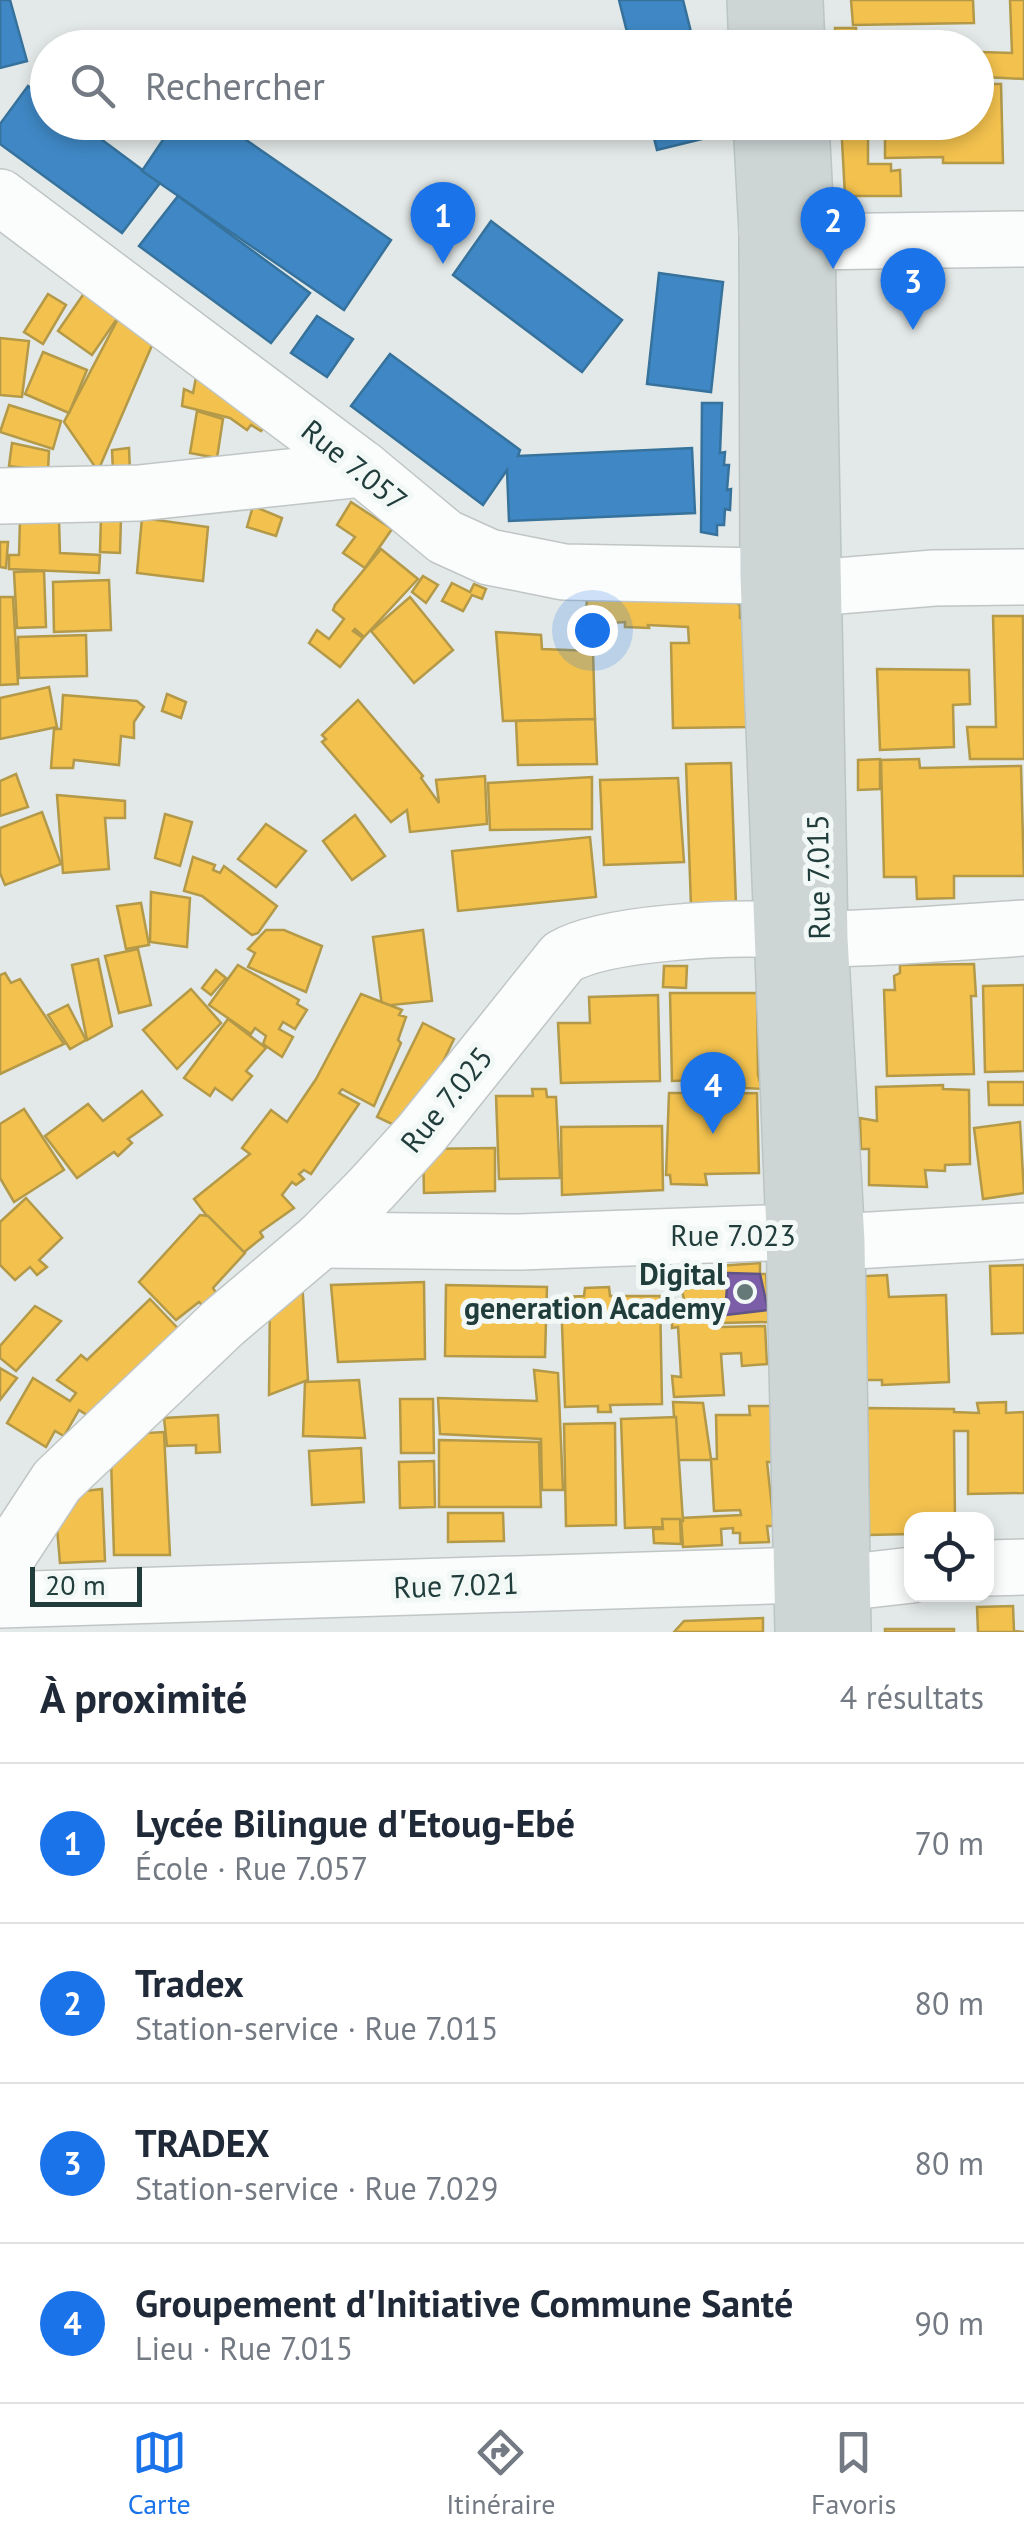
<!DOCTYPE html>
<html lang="fr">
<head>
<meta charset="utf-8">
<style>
  body { margin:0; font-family:"PT Sans",sans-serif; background:#f2f2f3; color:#1f2937 }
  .controls { position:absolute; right:30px; bottom:30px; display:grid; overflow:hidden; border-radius:20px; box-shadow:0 5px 15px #0003 }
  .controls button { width:90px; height:90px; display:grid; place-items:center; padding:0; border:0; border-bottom:2px solid #e0e1e3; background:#fff; color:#1f2937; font:50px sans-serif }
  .scale { position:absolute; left:30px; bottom:25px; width:112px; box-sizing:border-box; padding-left:10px; border:5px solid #203d3b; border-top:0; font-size:28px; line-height:35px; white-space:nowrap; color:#203d3b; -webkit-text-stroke:8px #f1f8f6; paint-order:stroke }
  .you { position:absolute; left:592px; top:630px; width:35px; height:35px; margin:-25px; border:8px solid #fff; border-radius:50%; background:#1a73e8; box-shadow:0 0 0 15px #1a73e833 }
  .badge { display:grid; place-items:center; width:65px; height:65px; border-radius:50%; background:#1a73e8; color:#fff; font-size:32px; font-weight:700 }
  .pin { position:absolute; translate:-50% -82px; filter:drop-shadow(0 2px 5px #0008) }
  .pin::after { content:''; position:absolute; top:52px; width:35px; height:30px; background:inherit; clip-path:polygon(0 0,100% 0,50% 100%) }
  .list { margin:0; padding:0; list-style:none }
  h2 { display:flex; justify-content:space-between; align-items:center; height:130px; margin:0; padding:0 40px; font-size:42px }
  h2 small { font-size:32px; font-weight:400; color:#747a83 }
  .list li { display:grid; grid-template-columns:65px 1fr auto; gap:30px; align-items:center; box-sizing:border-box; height:160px; padding:0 40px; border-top:2px solid #e0e1e3 }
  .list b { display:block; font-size:38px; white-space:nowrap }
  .list p { margin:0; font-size:32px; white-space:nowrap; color:#747a83 }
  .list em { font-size:32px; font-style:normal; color:#747a83 }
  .icon { flex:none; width:55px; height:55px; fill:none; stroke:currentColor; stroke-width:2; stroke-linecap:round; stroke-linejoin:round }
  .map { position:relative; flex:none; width:1024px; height:1632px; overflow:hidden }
  .search { position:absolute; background:#fff; box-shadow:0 5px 15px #0003; left:30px; right:30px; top:30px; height:110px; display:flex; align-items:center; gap:25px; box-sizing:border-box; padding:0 35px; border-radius:55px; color:#747a83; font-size:38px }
  .sheet { height:770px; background:#fff }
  nav { display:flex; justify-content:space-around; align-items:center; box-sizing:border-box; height:140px; border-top:2px solid #e0e1e3; background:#fff; font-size:28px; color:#747a83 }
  nav a { display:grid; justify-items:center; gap:5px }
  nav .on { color:#1a73e8 }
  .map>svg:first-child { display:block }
  .homes { fill:#f2c14e; stroke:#b39948; stroke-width:2.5 }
  .offices { fill:#7b5ea7; stroke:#605487; stroke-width:2.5 }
  .schools { fill:#3f88c5; stroke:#36729c; stroke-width:2.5 }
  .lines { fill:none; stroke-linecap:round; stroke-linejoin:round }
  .minor-casing { stroke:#c0c6c5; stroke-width:58 }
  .major-casing { stroke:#bbc5c5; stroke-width:58 }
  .minor { stroke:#fbfcfc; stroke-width:55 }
  .major { stroke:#cdd6d5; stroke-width:55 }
  .poi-dot { fill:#647978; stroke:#f1f8f6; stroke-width:4 }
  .labels { text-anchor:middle; stroke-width:10; stroke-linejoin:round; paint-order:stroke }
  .street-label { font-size:30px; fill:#203d3b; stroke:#f1f8f6 }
  .poi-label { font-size:30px; font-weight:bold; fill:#203d3b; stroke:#f1f8f6; text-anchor:end }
</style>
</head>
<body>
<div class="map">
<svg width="1024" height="1632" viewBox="0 0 1024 1632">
  <rect width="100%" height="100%" fill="#e3e9e8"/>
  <!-- homes -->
  <g class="homes">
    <path d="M 851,0 L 973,0 L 974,23 L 853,25 Z"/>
    <path d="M 1010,0 L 1024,0 L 1024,79 L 984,77 L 981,52 L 1012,53 Z"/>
    <path d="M 835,28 L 856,28 L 857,48 L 837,48 Z"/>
    <path d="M 917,32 L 945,32 L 947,48 L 917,48 Z"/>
    <path d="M 976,72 L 983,72 L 983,84 L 1001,84 L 1003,163 L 943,163 L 943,157 L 885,158 L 885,122 L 976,122 Z"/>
    <path d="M 841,122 L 868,122 L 868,164 L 891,164 L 891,171 L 900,170 L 901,196 L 845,196 Z"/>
    <path d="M 87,289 L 121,313 L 92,355 L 58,331 Z"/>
    <path d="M 48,294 L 66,305 L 43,344 L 24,332 Z"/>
    <path d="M 120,315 L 153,343 L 98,471 L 64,422 Z"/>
    <path d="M 0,338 L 29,341 L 22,397 L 0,395 Z"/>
    <path d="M 43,352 L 87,370 L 69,413 L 25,394 Z"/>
    <path d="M 198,367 L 268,422 L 261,431 L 251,425 L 247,430 L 230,418 L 182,406 L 184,389 L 193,393 Z"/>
    <path d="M 9,405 L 61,421 L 53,449 L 0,432 Z"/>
    <path d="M 197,411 L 223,419 L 217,458 L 190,453 Z"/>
    <path d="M 12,443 L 49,451 L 48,471 L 9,466 Z"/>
    <path d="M 129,448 L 130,472 L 113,472 L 112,450 Z"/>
    <path d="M 351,502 L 392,529 L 365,568 L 343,553 L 355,537 L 337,525 Z"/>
    <path d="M 253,506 L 282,518 L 276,536 L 247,527 Z"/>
    <path d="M 101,517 L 121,518 L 120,553 L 100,552 Z"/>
    <path d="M 142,518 L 208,527 L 203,581 L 137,573 Z"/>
    <path d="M 20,519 L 59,520 L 60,553 L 100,555 L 99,573 L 9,569 L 9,555 L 19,555 Z"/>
    <path d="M 0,542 L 8,542 L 6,568 L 0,567 Z"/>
    <path d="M 381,549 L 418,579 L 364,637 L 355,629 L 353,631 L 363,638 L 340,667 L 309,643 L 317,630 L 329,639 L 344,619 L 333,610 L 335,605 Z"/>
    <path d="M 44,571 L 46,627 L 17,628 L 14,572 Z"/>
    <path d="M 423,576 L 438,585 L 426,603 L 412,592 Z"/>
    <path d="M 109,580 L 111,630 L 54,632 L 53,582 Z"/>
    <path d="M 452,583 L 470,592 L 474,584 L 486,589 L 482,599 L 472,595 L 463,611 L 442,601 Z"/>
    <path d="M 725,590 L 740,606 L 740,618 L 744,619 L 750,727 L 673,728 L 671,643 L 689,643 L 688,627 L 648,625 L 649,628 L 625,627 L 625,622 L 585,625 L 587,599 Z"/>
    <path d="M 0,597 L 13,597 L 18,684 L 0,685 Z"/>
    <path d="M 410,597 L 453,650 L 414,683 L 371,631 Z"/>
    <path d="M 993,616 L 1023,616 L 1024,759 L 970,759 L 967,727 L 996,727 Z"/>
    <path d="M 496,632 L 541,635 L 542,649 L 593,651 L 595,719 L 503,721 Z"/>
    <path d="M 86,635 L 87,676 L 19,678 L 18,637 Z"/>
    <path d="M 877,669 L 969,670 L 970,704 L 953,705 L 954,747 L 880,750 Z"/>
    <path d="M 49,687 L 57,727 L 0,739 L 0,698 Z"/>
    <path d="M 167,694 L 186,702 L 181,718 L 162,711 Z"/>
    <path d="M 63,695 L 137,701 L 144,707 L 134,722 L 134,738 L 121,736 L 119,765 L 74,760 L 73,768 L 51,768 L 54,729 L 61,729 Z"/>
    <path d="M 358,700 L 423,776 L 421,778 L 439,803 L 436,780 L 485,776 L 487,824 L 410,832 L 407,810 L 391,822 L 322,742 L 326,739 L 322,735 Z"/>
    <path d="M 595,719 L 597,764 L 518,765 L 516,721 Z"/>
    <path d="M 880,759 L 880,789 L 858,790 L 858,760 Z"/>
    <path d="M 919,759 L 920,768 L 1021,766 L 1024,876 L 954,876 L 954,898 L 917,899 L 916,877 L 884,877 L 881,760 Z"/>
    <path d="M 731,763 L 736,905 L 691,906 L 686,764 Z"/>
    <path d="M 16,774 L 28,807 L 0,816 L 0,781 Z"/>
    <path d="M 592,777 L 592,829 L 490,830 L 488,783 Z"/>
    <path d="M 678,778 L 684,862 L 604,865 L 600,780 Z"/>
    <path d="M 57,795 L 125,801 L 125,818 L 105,818 L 109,869 L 63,873 Z"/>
    <path d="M 42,812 L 61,864 L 5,885 L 0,873 L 0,828 Z"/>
    <path d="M 165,814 L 192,822 L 180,866 L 155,858 Z"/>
    <path d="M 355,815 L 385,856 L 352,880 L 323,841 Z"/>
    <path d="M 266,824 L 306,851 L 276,887 L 238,859 Z"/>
    <path d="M 590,837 L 596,897 L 458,911 L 452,851 Z"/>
    <path d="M 193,857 L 215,865 L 213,870 L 220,873 L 224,866 L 277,906 L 258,933 L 252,935 L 202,896 L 184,891 Z"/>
    <path d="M 151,892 L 190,898 L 187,947 L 150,942 Z"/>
    <path d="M 141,903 L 149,945 L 126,949 L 117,906 Z"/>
    <path d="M 266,930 L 284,930 L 322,946 L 306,992 L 248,967 L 255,953 L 248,949 Z"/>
    <path d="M 423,930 L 432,1001 L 382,1006 L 373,937 Z"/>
    <path d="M 138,949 L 151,1005 L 119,1013 L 105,956 Z"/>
    <path d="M 98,959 L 112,1026 L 87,1040 L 72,965 Z"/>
    <path d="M 974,964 L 976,996 L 971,996 L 974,1074 L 887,1076 L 884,990 L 895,990 L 894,976 L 900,973 L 900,965 Z"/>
    <path d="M 238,965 L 299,1000 L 297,1004 L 307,1010 L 295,1029 L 283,1022 L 279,1029 L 293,1037 L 282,1057 L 263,1044 L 266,1036 L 255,1028 L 251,1034 L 209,1005 Z"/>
    <path d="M 664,966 L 687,966 L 686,988 L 663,987 Z"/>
    <path d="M 216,970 L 226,978 L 211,995 L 202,988 Z"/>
    <path d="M 5,973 L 11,983 L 20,979 L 64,1044 L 0,1074 L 0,975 Z"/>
    <path d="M 1024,985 L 1024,1071 L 985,1072 L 983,986 Z"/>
    <path d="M 191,989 L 221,1023 L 177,1069 L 143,1030 Z"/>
    <path d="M 670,993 L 757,993 L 758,1075 L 762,1089 L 745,1088 L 744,1079 L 672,1081 Z"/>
    <path d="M 361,994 L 402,1010 L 399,1015 L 406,1017 L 398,1040 L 401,1043 L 374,1106 L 342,1089 L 339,1093 L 359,1104 L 311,1174 L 304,1170 L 299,1174 L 304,1179 L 296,1185 L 292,1182 L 282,1195 L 294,1208 L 260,1232 L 263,1237 L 238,1257 L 194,1199 L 250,1154 L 242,1148 L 271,1110 L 287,1122 L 316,1079 Z"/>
    <path d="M 658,995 L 660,1081 L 561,1083 L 558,1023 L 590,1023 L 589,997 Z"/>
    <path d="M 68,1005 L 86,1040 L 70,1049 L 48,1015 Z"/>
    <path d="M 228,1019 L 266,1048 L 246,1071 L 252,1076 L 232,1100 L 215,1088 L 210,1096 L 184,1078 Z"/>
    <path d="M 423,1023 L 454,1039 L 409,1132 L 377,1117 Z"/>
    <path d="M 988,1082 L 1024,1082 L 1024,1105 L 989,1105 Z"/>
    <path d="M 943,1085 L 943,1089 L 969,1090 L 970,1164 L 945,1165 L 945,1171 L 925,1170 L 927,1187 L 869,1185 L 869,1149 L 861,1149 L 860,1118 L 877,1121 L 876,1087 Z"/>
    <path d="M 532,1089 L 546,1089 L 547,1097 L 556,1097 L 560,1178 L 499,1179 L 496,1096 L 533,1096 Z"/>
    <path d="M 683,1089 L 701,1089 L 702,1094 L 757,1093 L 759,1173 L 705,1174 L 707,1185 L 671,1184 L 670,1175 L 666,1175 L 669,1093 L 683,1093 Z"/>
    <path d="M 142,1091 L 162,1115 L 128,1139 L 132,1143 L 118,1156 L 114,1152 L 77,1178 L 45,1136 L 88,1104 L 103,1121 Z"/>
    <path d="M 24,1109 L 64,1170 L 14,1202 L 0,1178 L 0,1124 Z"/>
    <path d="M 1020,1122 L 1024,1193 L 983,1199 L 974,1128 Z"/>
    <path d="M 662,1126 L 663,1190 L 562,1195 L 561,1127 Z"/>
    <path d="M 495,1148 L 495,1191 L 424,1193 L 423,1149 Z"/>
    <path d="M 26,1198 L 62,1238 L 39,1260 L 47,1267 L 37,1275 L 30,1267 L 15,1280 L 0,1265 L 0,1222 Z"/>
    <path d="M 200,1215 L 208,1216 L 245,1253 L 213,1288 L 218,1296 L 205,1308 L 199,1302 L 176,1320 L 139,1282 Z"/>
    <path d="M 760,1263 L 760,1274 L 766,1274 L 769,1322 L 721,1323 L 721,1327 L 765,1326 L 767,1364 L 742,1366 L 741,1353 L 721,1354 L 724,1395 L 674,1397 L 672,1376 L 681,1377 L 678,1327 L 672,1328 L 672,1300 L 684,1300 L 682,1290 L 719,1282 L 718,1266 Z"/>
    <path d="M 1024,1265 L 1024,1333 L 992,1334 L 990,1266 Z"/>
    <path d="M 887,1275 L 889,1297 L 946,1295 L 949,1382 L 882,1385 L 882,1380 L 850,1380 L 848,1277 Z"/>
    <path d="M 302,1280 L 308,1380 L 269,1395 L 270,1293 Z"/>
    <path d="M 424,1282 L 425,1359 L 338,1362 L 331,1285 Z"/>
    <path d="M 446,1285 L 547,1287 L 545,1357 L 445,1356 Z"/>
    <path d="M 609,1287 L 610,1296 L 660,1296 L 662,1404 L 610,1405 L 611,1412 L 598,1412 L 598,1406 L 565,1407 L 561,1297 L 584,1296 L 585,1288 Z"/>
    <path d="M 150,1299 L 189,1340 L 90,1417 L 79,1410 L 64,1436 L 55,1431 L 46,1447 L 7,1423 L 33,1378 L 70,1401 L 76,1393 L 57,1380 L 81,1355 L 87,1360 Z"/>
    <path d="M 35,1306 L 61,1321 L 16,1371 L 0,1358 L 0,1346 Z"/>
    <path d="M 0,1368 L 17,1378 L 0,1400 Z"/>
    <path d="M 534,1370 L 558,1373 L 563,1490 L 542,1490 L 541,1439 L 440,1434 L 438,1398 L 537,1401 Z"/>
    <path d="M 359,1380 L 365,1438 L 303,1436 L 305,1382 Z"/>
    <path d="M 400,1399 L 433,1399 L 434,1453 L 401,1453 Z"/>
    <path d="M 673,1402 L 703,1403 L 711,1459 L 717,1459 L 716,1415 L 750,1415 L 749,1406 L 773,1406 L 775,1462 L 767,1462 L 774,1526 L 767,1526 L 769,1542 L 740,1543 L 740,1533 L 733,1533 L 733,1528 L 721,1529 L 722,1545 L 683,1547 L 681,1518 L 741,1515 L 740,1510 L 714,1511 L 711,1460 L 677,1460 Z"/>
    <path d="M 1006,1402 L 1006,1413 L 1024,1412 L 1024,1493 L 968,1494 L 968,1431 L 954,1431 L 955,1520 L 912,1520 L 912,1534 L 869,1535 L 867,1408 L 954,1409 L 954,1412 L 979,1413 L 977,1403 Z"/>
    <path d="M 218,1415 L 220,1452 L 196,1453 L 196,1445 L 167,1446 L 164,1418 Z"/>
    <path d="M 676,1417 L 683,1521 L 664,1521 L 664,1527 L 625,1528 L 621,1419 Z"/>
    <path d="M 615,1423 L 616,1525 L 566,1526 L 564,1424 Z"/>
    <path d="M 164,1432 L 170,1555 L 114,1555 L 111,1459 L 130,1434 Z"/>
    <path d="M 439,1440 L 539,1442 L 541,1507 L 439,1507 Z"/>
    <path d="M 361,1448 L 364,1502 L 312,1505 L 309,1451 Z"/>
    <path d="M 434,1461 L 435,1507 L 400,1508 L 399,1462 Z"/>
    <path d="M 102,1489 L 105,1561 L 60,1563 L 56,1516 L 77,1492 Z"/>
    <path d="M 448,1513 L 503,1513 L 504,1541 L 448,1542 Z"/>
    <path d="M 662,1519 L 680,1519 L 681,1544 L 654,1543 L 653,1529 L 663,1529 Z"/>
    <path d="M 1013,1606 L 1014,1631 L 1024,1632 L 978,1632 L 977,1607 Z"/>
    <path d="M 763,1618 L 763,1632 L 674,1632 L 684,1621 Z"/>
    <rect x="885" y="1629" width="69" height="3"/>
  </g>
  <!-- offices -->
  <path class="offices" d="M 728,1273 L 760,1274 L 768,1310 L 725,1315 Z"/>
  <!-- schools -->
  <g class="schools">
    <path d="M 0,0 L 10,0 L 27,61 L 0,68 Z"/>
    <path d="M 619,0 L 683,0 L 695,48 L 631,48 Z"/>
    <path d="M 28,86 L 48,101 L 48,122 L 78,122 L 160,183 L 122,233 L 0,144 L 0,124 Z"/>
    <path d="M 175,122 L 220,122 L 391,240 L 344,310 L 142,171 Z"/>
    <path d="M 650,122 L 714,122 L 718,135 L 657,150 Z"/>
    <path d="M 178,196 L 310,293 L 271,343 L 139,246 Z"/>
    <path d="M 491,221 L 622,320 L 582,372 L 453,275 Z"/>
    <path d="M 659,273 L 723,282 L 711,392 L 647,384 Z"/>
    <path d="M 317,316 L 353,339 L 327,377 L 291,353 Z"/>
    <path d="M 390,354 L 520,450 L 518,456 L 692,448 L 695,513 L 509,521 L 507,470 L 483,505 L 351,406 Z"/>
    <path d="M 702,403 L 722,403 L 720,453 L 725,452 L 724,465 L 729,465 L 727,490 L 731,489 L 730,510 L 725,509 L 724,525 L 717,525 L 717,535 L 701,532 Z"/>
  </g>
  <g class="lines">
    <!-- minor casing -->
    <g class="minor-casing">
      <g id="minor">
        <path d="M 0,197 L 363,469 L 445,537 L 489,557 L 564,572 L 768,576 L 814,588 L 934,578 L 1024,577"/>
        <path d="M 767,232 L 807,242 L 1024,239"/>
        <path d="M 0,496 L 139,493 L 363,469"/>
        <path d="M 321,1240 L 520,1242 L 794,1232 L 837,1242 L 1024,1231"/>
        <path d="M 0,1568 L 57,1481 L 223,1323 L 321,1240 L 372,1188 L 421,1134 L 563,957 C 606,932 729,927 781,930 C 796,931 810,939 825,939 C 892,938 958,932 1024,928"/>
        <path d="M 986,1568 L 1024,1567"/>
        <path d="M 0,1600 L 801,1575 L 842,1583 L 912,1575"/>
      </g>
    </g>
    <!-- major casing -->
    <g class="major-casing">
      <g id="major">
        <path d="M 755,0 L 757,48"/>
        <path d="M 795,0 L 797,48"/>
        <path d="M 761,122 L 767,232 L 768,576 L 794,1232 L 803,1632"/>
        <path d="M 801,122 L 807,242 L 820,939 L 837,1242 L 843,1632"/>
      </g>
    </g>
    <!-- minor -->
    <use href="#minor" class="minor"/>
    <!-- major -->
    <use href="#major" class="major"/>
  </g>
  <!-- markers -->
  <circle class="poi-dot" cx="745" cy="1292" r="10"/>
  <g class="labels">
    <!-- street labels -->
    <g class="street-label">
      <text transform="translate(354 466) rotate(39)" y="10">Rue 7.057</text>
      <text transform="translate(819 877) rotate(-91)" y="10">Rue 7.015</text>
      <text transform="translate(447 1100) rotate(-51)" y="10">Rue 7.025</text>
      <text x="733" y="1246">Rue 7.023</text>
      <text transform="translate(456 1586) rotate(-2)" y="10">Rue 7.021</text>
    </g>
    <!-- poi labels -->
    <g class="poi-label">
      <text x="725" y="1285">Digital<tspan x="725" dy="34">generation Academy</tspan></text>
    </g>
  </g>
</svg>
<div class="controls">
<button><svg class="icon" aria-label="locate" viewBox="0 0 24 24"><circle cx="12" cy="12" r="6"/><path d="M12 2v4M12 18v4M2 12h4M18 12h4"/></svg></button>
</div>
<div class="scale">20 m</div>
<div class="you"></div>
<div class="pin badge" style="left:443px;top:264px">1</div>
<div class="pin badge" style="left:833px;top:269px">2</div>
<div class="pin badge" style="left:913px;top:330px">3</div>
<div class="pin badge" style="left:713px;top:1134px">4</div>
<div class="search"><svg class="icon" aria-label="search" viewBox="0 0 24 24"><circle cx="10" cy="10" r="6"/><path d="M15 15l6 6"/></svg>Rechercher</div>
</div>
<section class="sheet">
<h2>À proximité<small>4 résultats</small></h2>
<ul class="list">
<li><span class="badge">1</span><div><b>Lycée Bilingue d'Etoug-Ebé</b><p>École · Rue 7.057</p></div><em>70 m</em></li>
<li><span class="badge">2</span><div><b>Tradex</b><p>Station-service · Rue 7.015</p></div><em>80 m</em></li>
<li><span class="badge">3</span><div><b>TRADEX</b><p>Station-service · Rue 7.029</p></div><em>80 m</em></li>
<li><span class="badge">4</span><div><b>Groupement d'Initiative Commune Santé</b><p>Lieu · Rue 7.015</p></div><em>90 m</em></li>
</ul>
</section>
<nav>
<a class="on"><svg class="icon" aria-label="map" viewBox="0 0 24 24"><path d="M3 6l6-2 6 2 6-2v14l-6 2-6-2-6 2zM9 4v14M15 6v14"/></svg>Carte</a>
<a><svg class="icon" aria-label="directions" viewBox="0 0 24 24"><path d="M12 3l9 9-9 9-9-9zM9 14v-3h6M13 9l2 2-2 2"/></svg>Itinéraire</a>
<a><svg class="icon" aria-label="saved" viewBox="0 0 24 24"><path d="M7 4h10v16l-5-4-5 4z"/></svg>Favoris</a>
</nav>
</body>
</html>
